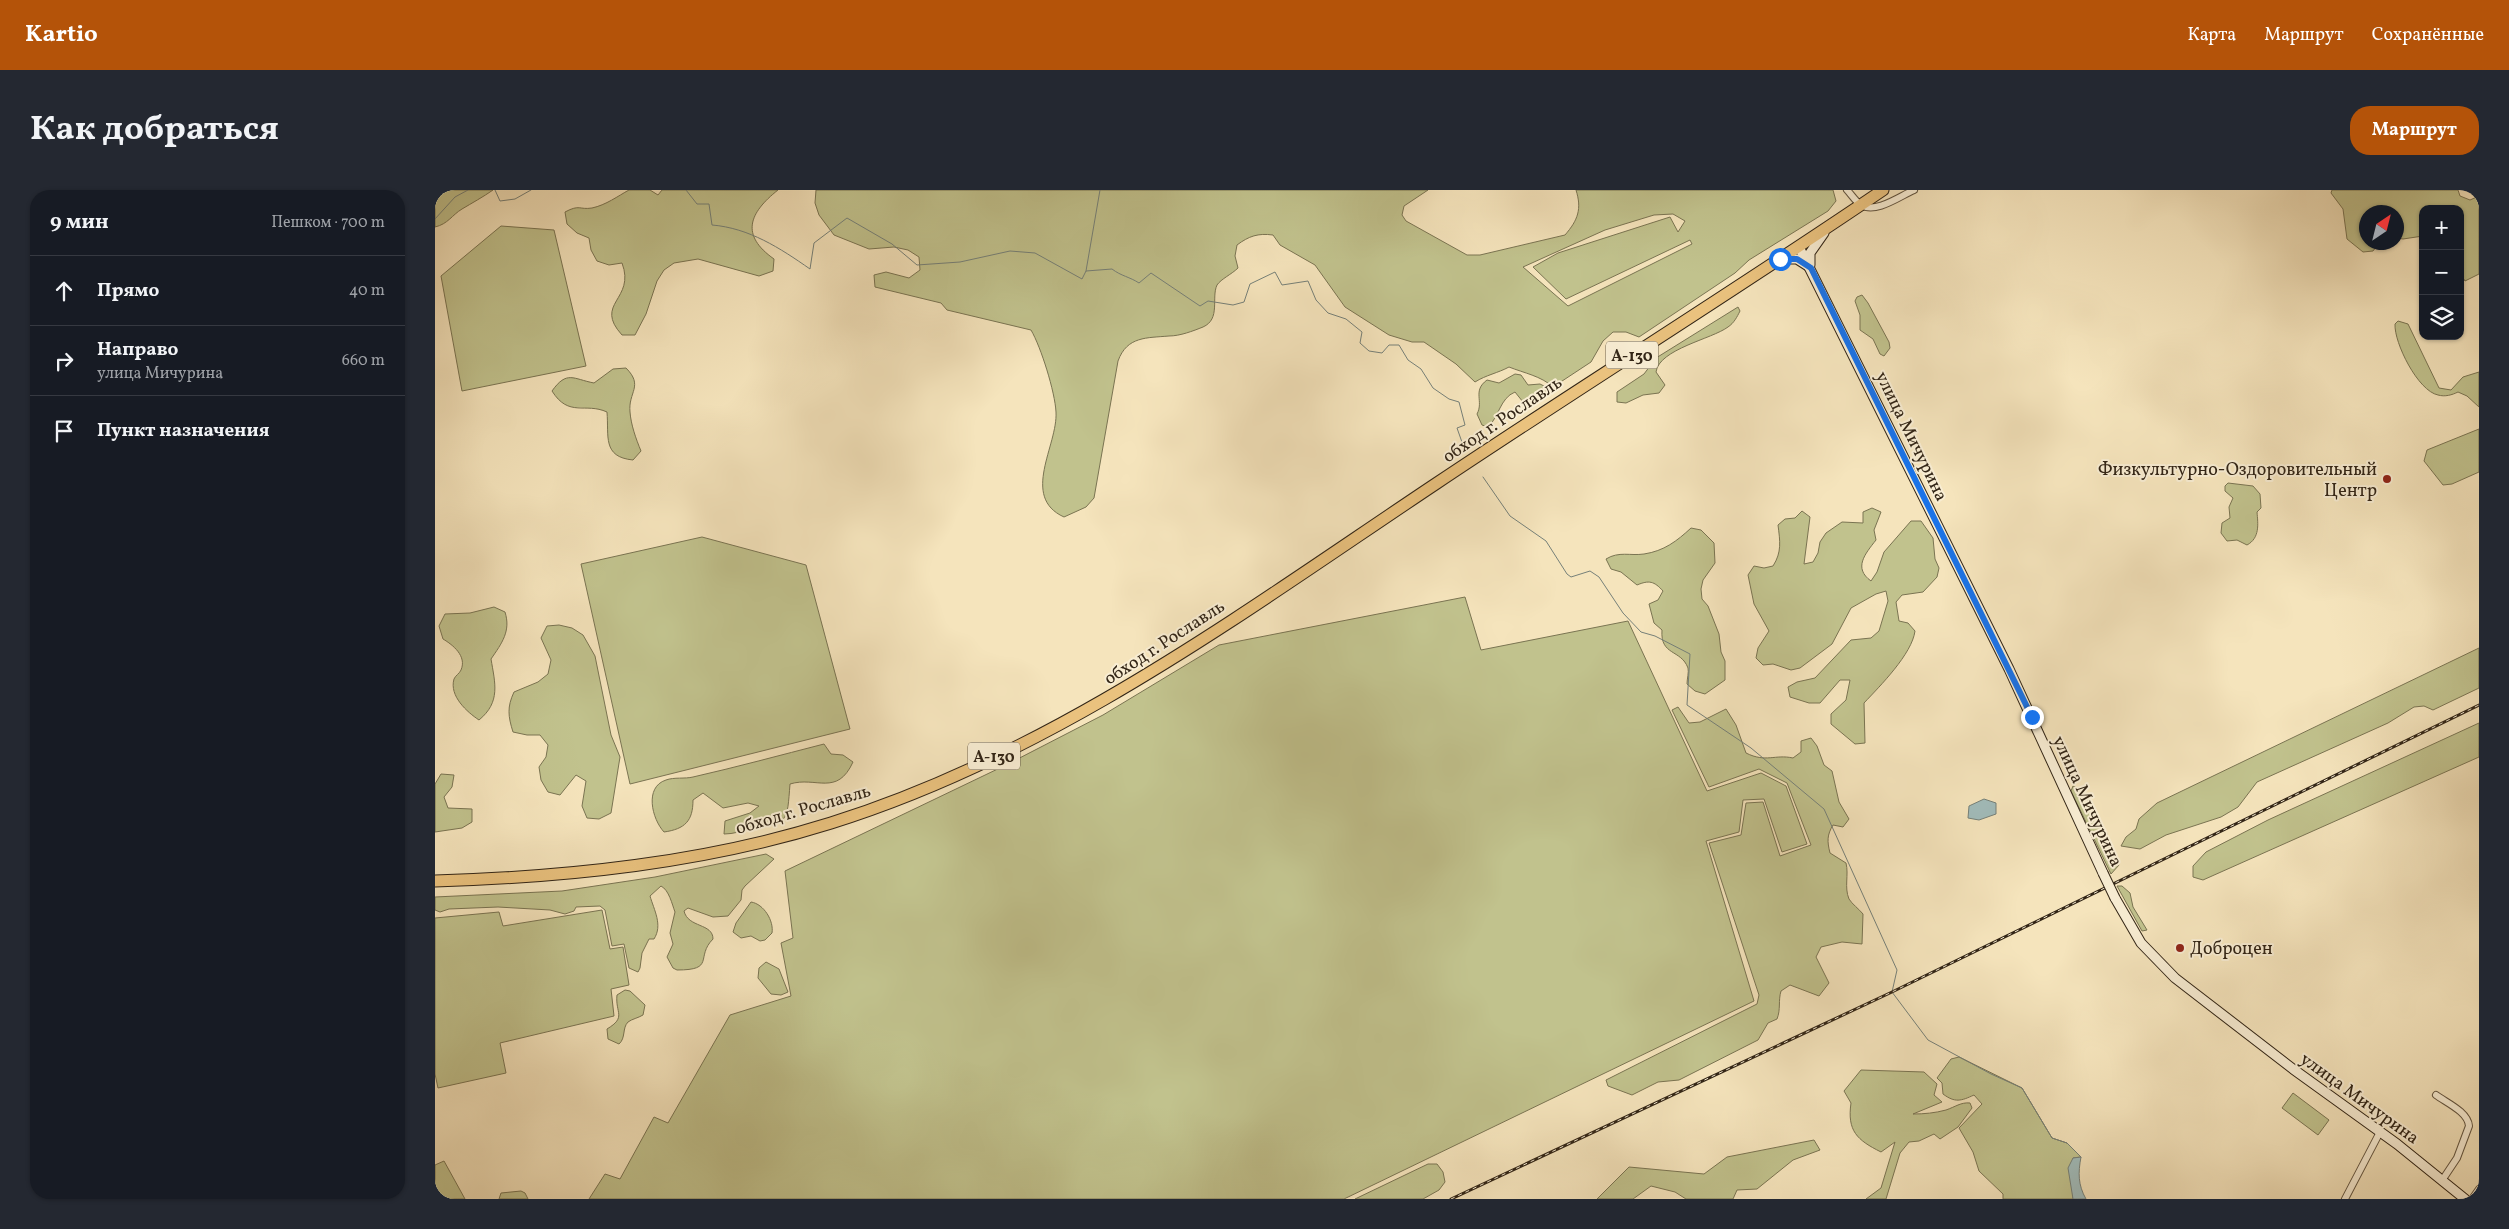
<!DOCTYPE html>
<html lang="ru">
<head>
<meta charset="utf-8">
<style>
  body { margin:0; font-family:Vollkorn,serif; background:#242831; color:#f1f3f6 }
  .controls { position:absolute; right:15px; top:15px; display:grid; overflow:hidden; border-radius:10px; box-shadow:0 1px 4px #0004 }
  .controls button { width:45px; height:45px; display:grid; place-items:center; padding:0; border:0; border-bottom:1px solid #363941; background:#171b24; color:#f1f3f6; font:25px sans-serif }
  .compass { position:absolute; left:1924px; top:15px; width:45px; height:45px; border-radius:50%; background:#171b24; box-shadow:0 1px 4px #0004; rotate:35deg }
  .stop { position:absolute; width:15px; height:15px; margin:-11px; border:4px solid #1a73e8; border-radius:50%; background:#fff }
  .stop.end { background:#1a73e8; border-color:#fff; box-shadow:0 1px 5px #0008 }
  .list { margin:0; padding:0; list-style:none }
  h2 { display:flex; justify-content:space-between; align-items:center; height:65px; margin:0; padding:0 20px; font-size:21px }
  h2 small { font-size:16px; font-weight:400; color:#9ea1a6 }
  .list li { display:grid; grid-template-columns:32px 1fr auto; gap:15px; align-items:center; box-sizing:border-box; height:70px; padding:0 20px; border-top:1px solid #363941 }
  .list b { display:block; font-size:19px; white-space:nowrap }
  .list p { margin:0; font-size:16px; white-space:nowrap; color:#9ea1a6 }
  .list em { font-size:16px; font-style:normal; color:#9ea1a6 }
  .icon { flex:none; width:28px; height:28px; fill:none; stroke:currentColor; stroke-width:2; stroke-linecap:round; stroke-linejoin:round }
  .map { position:relative; flex:none; width:2044px; height:1009px; overflow:hidden; border-radius:20px }
  header { display:flex; align-items:center; gap:30px; box-sizing:border-box; height:70px; padding:0 25px; background:#b45309; color:#fff }
  header strong { font-size:24px }
  nav { display:flex; gap:28px; margin-inline-start:auto; font-size:18px }
  .intro { display:flex; align-items:center; justify-content:space-between; box-sizing:border-box; height:120px; padding:0 30px }
  h1 { margin:0; font-size:35px }
  .button { padding:12px 22px; border-radius:20px; background:#b45309; color:#fff; font-size:18px; font-weight:700 }
  main { display:flex; gap:30px; padding:0 30px }
  aside { flex:1; background:#171b24; border-radius:20px; box-shadow:0 1px 4px #0004 }
  .map>svg:first-child { display:block }
  .green { fill:#c1c28d; stroke:#7a7452; fill-rule:evenodd }
  .water { fill:#a1bcbb; stroke:#758079 }
  .lines { fill:none; stroke-linecap:round; stroke-linejoin:round }
  .stream { stroke:#758079; stroke-width:1 }
  .street-casing { stroke:#635540; stroke-width:8 }
  .secondary-casing { stroke:#322516; stroke-width:11 }
  .highway-casing { stroke:#322516; stroke-width:13 }
  .street { stroke:#f8edd3; stroke-width:6 }
  .secondary { stroke:#f8edd3; stroke-width:9 }
  .highway { stroke:#eac27e; stroke-width:11 }
  .rail-casing { stroke:#322516; stroke-width:3 }
  .rail { stroke:#f8edd3; stroke-width:1; stroke-dasharray:4; stroke-linecap:butt }
  .secondary-bridge-casing { stroke:#322516; stroke-width:11; stroke-linecap:butt }
  .secondary-bridge { stroke:#f8edd3; stroke-width:9 }
  .route { stroke:#1a73e8; stroke-width:6 }
  .poi-dot { fill:#8f2418; stroke:#f8edd3; stroke-width:2 }
  .labels { text-anchor:middle; stroke-width:4; stroke-linejoin:round; paint-order:stroke }
  .shield { fill:#f8edd3; stroke:#6d614f; stroke-width:1 }
  .shield-label { font-size:16px; font-weight:bold; fill:#322516 }
  .street-label { font-size:18px; fill:#322516; stroke:#f8edd3 }
  .poi-label { font-size:18px; fill:#322516; stroke:#f8edd3; text-anchor:end }
</style>
</head>
<body>
<header>
<strong>Kartio</strong>
<nav><a>Карта</a><a>Маршрут</a><a>Сохранённые</a></nav>
</header>
<div class="intro"><h1>Как добраться</h1><a class="button">Маршрут</a></div>
<main>
<aside>
<h2>9 мин<small>Пешком · 700 m</small></h2>
<ul class="list">
<li><svg class="icon" aria-label="ahead" viewBox="0 0 24 24"><path d="M12 20V5M6 11l6-6 6 6"/></svg><div><b>Прямо</b></div><em>40 m</em></li>
<li><svg class="icon" aria-label="right" viewBox="0 0 24 24"><path d="M7 20v-9h11M14 6l5 5-5 5"/></svg><div><b>Направо</b><p>улица Мичурина</p></div><em>660 m</em></li>
<li><svg class="icon" aria-label="arrive" viewBox="0 0 24 24"><path d="M6 21V4h12l-3 4 3 4H6"/></svg><div><b>Пункт назначения</b></div></li>
</ul>
</aside>
<div class="map">
<svg width="2044" height="1009" viewBox="0 0 2044 1009">
  <rect width="100%" height="100%" fill="#f5e4bc"/>
  <filter id="stains"><feTurbulence type="fractalNoise" baseFrequency=".004" numOctaves="4"/><feColorMatrix values="0 0 0 0 .2 0 0 0 0 .09 0 0 0 0 .02 0 0 0 .5 -.17"/></filter>
  <radialGradient id="worn" r=".72"><stop offset=".6" stop-color="#630" stop-opacity="0"/><stop offset="1" stop-color="#630" stop-opacity=".3"/></radialGradient>
  <!-- green -->
  <g class="green">
    <path d="M 0,0 L 58,0 C 48,7 37,13 27,19 C 17,25 13,34 0,37 Z"/>
    <path d="M 194,0 L 215,0 L 223,5 L 227,0 L 343,0 C 314,23 305,45 339,69 L 338,81 L 324,86 L 263,69 L 239,73 L 229,80 L 222,91 L 211,124 L 200,145 L 187,145 C 158,113 201,110 187,73 L 174,75 L 162,71 L 156,60 L 154,48 L 142,43 L 132,34 L 130,22 C 145,14 144,20 157,18 C 171,15 183,6 194,0 Z"/>
    <path d="M 381,0 L 993,0 L 969,16 L 967,25 L 971,31 L 1032,65 L 1045,65 L 1130,45 C 1143,30 1147,19 1141,0 L 1398,0 L 1401,11 L 1393,21 L 1314,70 L 1300,83 L 1204,147 L 1191,142 L 1178,142 L 1168,151 L 1156,172 L 1118,197 C 1106,186 1089,183 1074,177 C 1063,183 1051,185 1040,192 L 1021,174 L 989,152 L 977,152 L 954,145 L 910,117 L 880,75 L 845,55 L 838,45 C 823,43 814,46 802,55 L 800,66 L 803,78 C 797,84 786,89 782,95 C 776,108 786,129 768,137 C 758,141 745,146 734,146 C 712,148 692,146 683,171 L 659,308 L 651,317 L 629,327 C 585,307 623,255 621,222 C 620,202 606,157 596,140 L 512,120 L 506,113 L 440,97 L 439,85 L 451,82 L 474,88 L 485,80 L 484,67 L 473,60 L 459,57 L 434,59 L 399,45 L 384,25 L 380,13 ZM 1238,24 L 1250,31 L 1243,42 L 1235,27 L 1123,63 L 1098,77 L 1131,109 L 1255,50 L 1257,54 L 1133,116 L 1088,77 L 1170,40 L 1219,25 Z"/>
    <path d="M 1897,0 L 2023,0 L 2025,6 L 2035,10 L 2044,6 L 2044,84 L 2030,91 L 2025,83 L 2025,19 L 1988,19 L 1988,46 L 1968,49 L 1962,48 L 1962,22 L 1932,22 L 1932,52 L 1944,53 L 1938,61 L 1928,62 L 1912,49 L 1908,19 L 1896,3 Z"/>
    <path d="M 66,36 L 119,40 L 151,176 L 27,201 L 6,86 Z"/>
    <path d="M 1427,105 L 1433,113 L 1454,152 L 1455,158 L 1449,166 L 1445,164 L 1438,149 L 1425,140 L 1425,125 L 1420,111 L 1422,107 Z"/>
    <path d="M 1303,117 L 1305,121 C 1302,127 1299,133 1293,137 C 1277,149 1224,159 1221,182 L 1230,195 L 1224,203 L 1208,205 L 1191,213 L 1182,212 L 1182,202 L 1209,184 L 1221,168 Z"/>
    <path d="M 1963,131 L 1973,134 L 2004,198 L 2016,200 L 2028,187 L 2044,182 L 2044,217 L 2032,206 L 2023,202 C 2017,205 2010,207 2003,205 C 1983,201 1959,153 1960,134 Z"/>
    <path d="M 191,178 C 209,196 193,202 195,222 C 196,235 201,249 206,261 L 198,270 C 167,267 174,246 172,222 C 150,212 134,228 117,201 C 132,180 138,189 159,193 L 178,179 Z"/>
    <path d="M 1080,184 L 1086,185 L 1093,195 L 1105,194 L 1111,197 L 1111,203 L 1092,217 L 1080,202 C 1065,208 1064,227 1053,237 L 1047,235 L 1042,224 C 1049,211 1037,201 1052,190 L 1064,193 Z"/>
    <path d="M 2044,239 L 2044,282 L 2017,294 L 2008,295 L 1989,271 L 1992,260 Z"/>
    <path d="M 1793,293 L 1818,296 L 1825,304 L 1826,318 L 1822,322 C 1823,334 1825,348 1812,355 L 1802,350 L 1792,351 L 1786,343 L 1787,333 L 1795,328 L 1794,317 L 1798,308 L 1790,301 L 1790,296 Z"/>
    <path d="M 1437,318 L 1446,322 L 1439,340 L 1441,350 C 1430,364 1418,378 1436,391 L 1442,382 L 1449,362 L 1476,331 L 1486,331 L 1498,348 L 1500,369 L 1504,378 L 1502,387 L 1488,402 L 1467,405 L 1461,412 L 1464,431 L 1473,433 L 1480,441 C 1477,464 1445,496 1429,513 L 1430,553 L 1420,554 L 1396,534 L 1396,524 L 1411,510 L 1415,490 L 1405,490 L 1385,513 L 1374,513 L 1355,507 L 1353,497 L 1362,492 L 1380,488 L 1416,450 L 1436,448 L 1444,441 L 1453,411 L 1451,401 L 1441,404 L 1416,418 L 1397,454 L 1365,478 L 1356,480 L 1338,474 L 1328,475 L 1321,468 L 1323,458 L 1334,441 L 1319,414 L 1313,385 L 1319,376 L 1329,378 L 1338,376 C 1347,362 1345,351 1343,335 L 1350,329 L 1360,328 L 1367,321 L 1375,327 L 1369,374 L 1378,372 L 1383,363 L 1385,352 L 1391,343 L 1407,332 L 1428,333 L 1428,322 Z"/>
    <path d="M 1256,338 L 1266,340 L 1279,353 L 1280,373 L 1268,390 L 1266,399 L 1267,409 L 1273,416 L 1284,444 L 1286,462 L 1290,471 L 1290,490 L 1270,504 L 1260,501 L 1252,494 C 1252,489 1254,482 1253,478 C 1246,459 1225,466 1227,440 L 1219,433 L 1214,414 L 1223,410 L 1228,401 C 1219,391 1214,390 1202,395 L 1186,382 L 1176,379 L 1171,369 C 1184,361 1195,366 1209,364 C 1229,361 1242,351 1256,338 Z"/>
    <path d="M 267,347 L 371,375 L 415,539 L 195,594 L 146,374 Z"/>
    <path d="M 1030,407 L 1046,460 L 1193,431 L 1272,601 L 1326,583 L 1351,596 L 1372,654 L 1347,662 L 1329,609 L 1308,610 L 1304,642 L 1271,651 L 1319,811 L 909,1009 L 154,1009 L 170,984 L 185,989 L 219,927 L 233,933 L 295,825 L 356,806 L 346,753 L 358,748 L 350,681 L 571,575 L 668,525 L 784,455 Z"/>
    <path d="M 59,417 L 70,422 C 76,441 67,453 56,469 C 60,493 66,512 44,530 C 32,522 14,506 19,489 C 20,486 25,483 26,480 C 32,466 18,455 8,449 L 4,436 L 10,424 L 35,423 Z"/>
    <path d="M 124,435 L 137,438 L 148,445 L 160,466 L 176,545 L 185,567 L 176,623 L 164,629 L 152,628 L 147,616 L 151,591 L 141,585 L 125,605 L 113,602 L 106,590 L 104,577 L 111,567 L 113,555 L 105,545 L 92,545 L 78,542 C 73,526 72,517 79,502 L 103,492 L 113,484 L 116,470 L 106,448 L 112,436 Z"/>
    <path d="M 2044,458 L 2044,498 L 1998,520 L 1989,516 L 1979,517 L 1953,533 L 1822,592 L 1803,617 L 1786,627 L 1731,645 L 1705,659 L 1686,656 L 1691,647 L 1701,639 L 1704,629 L 1722,613 Z"/>
    <path d="M 1243,517 L 1254,533 L 1265,532 L 1291,519 L 1301,535 L 1311,563 C 1331,573 1340,564 1358,568 L 1366,562 L 1366,551 L 1376,548 L 1382,556 L 1389,575 L 1397,581 L 1404,612 L 1414,629 L 1408,637 L 1398,635 C 1392,645 1392,651 1395,663 L 1411,673 C 1414,685 1409,697 1414,709 C 1417,714 1424,719 1428,724 L 1427,754 L 1407,752 L 1386,757 L 1381,767 L 1394,793 L 1384,806 L 1355,795 L 1346,801 C 1343,811 1346,819 1342,829 L 1333,833 L 1323,850 L 1244,890 L 1223,892 L 1197,905 L 1173,896 L 1171,890 L 1322,814 L 1324,805 L 1274,653 L 1306,645 L 1311,613 L 1328,612 L 1345,666 L 1376,655 L 1352,593 L 1324,579 L 1274,597 L 1237,520 Z"/>
    <path d="M 2044,533 L 2044,567 L 1768,690 L 1758,687 L 1758,676 L 1771,662 L 1833,630 Z"/>
    <path d="M 389,554 L 396,564 L 408,565 L 418,572 C 402,607 381,586 355,594 C 352,632 354,633 316,639 C 306,641 299,644 289,644 L 290,631 L 315,623 L 324,616 L 313,613 L 288,618 L 268,603 L 258,610 C 258,631 250,639 229,642 C 217,629 209,597 231,590 C 239,587 250,589 258,587 C 302,577 346,565 389,554 Z"/>
    <path d="M 6,584 L 19,585 L 17,597 L 9,607 L 13,618 L 37,619 L 37,632 L 27,638 L 0,642 L 0,594 Z"/>
    <path d="M 1638,596 L 1642,598 L 1652,610 L 1660,627 L 1672,643 L 1674,659 L 1684,675 L 1676,684 L 1636,601 Z"/>
    <path d="M 331,664 L 339,669 L 310,696 L 307,700 L 306,710 L 293,726 L 278,727 L 253,718 L 249,721 C 253,738 278,733 278,749 C 260,767 281,780 242,780 L 238,778 L 232,767 L 238,754 L 235,743 L 240,722 C 237,714 234,700 226,696 L 215,706 C 219,720 228,735 219,749 L 214,749 L 207,763 L 205,778 L 203,782 L 194,778 L 189,754 L 177,756 L 170,720 L 165,716 L 141,717 L 139,721 L 130,724 L 115,720 L 63,717 L 14,719 L 5,722 L 0,720 L 0,707 L 127,701 L 220,687 Z"/>
    <path d="M 1682,696 L 1687,696 L 1695,703 L 1698,717 L 1712,740 L 1707,741 Z"/>
    <path d="M 316,712 C 329,714 339,731 337,743 L 330,750 L 325,751 L 316,746 L 306,748 L 298,742 L 301,733 Z"/>
    <path d="M 167,720 L 175,759 L 188,757 L 194,795 L 176,799 L 179,826 L 65,853 L 71,883 L 3,898 L 0,884 L 0,728 L 64,722 L 68,736 Z"/>
    <path d="M 331,772 L 344,779 L 353,802 L 346,805 L 336,804 L 323,788 L 324,778 Z"/>
    <path d="M 190,800 L 195,801 L 210,815 L 208,825 C 203,828 197,829 193,832 C 187,838 191,848 184,854 L 173,849 L 172,839 C 192,827 180,823 182,805 Z"/>
    <path d="M 1524,867 L 1587,898 L 1617,948 L 1632,953 L 1646,967 L 1638,968 L 1638,1009 L 1568,1009 L 1568,1004 L 1544,981 L 1538,962 L 1524,938 L 1547,914 L 1539,905 C 1526,911 1520,913 1508,904 L 1507,893 L 1502,888 L 1516,869 Z"/>
    <path d="M 1426,880 L 1489,882 L 1502,894 L 1499,905 L 1507,912 L 1478,924 C 1489,924 1500,923 1511,920 C 1520,917 1526,912 1535,913 L 1537,918 L 1523,937 L 1505,949 L 1499,944 L 1484,951 L 1474,952 L 1465,963 L 1451,1009 L 1431,1009 L 1446,998 L 1460,952 L 1446,962 C 1422,950 1412,941 1416,913 L 1409,901 Z"/>
    <path d="M 1858,903 L 1894,930 L 1883,945 L 1847,918 Z"/>
    <path d="M 1379,950 L 1385,960 L 1358,970 L 1322,999 L 1302,1000 L 1298,1009 L 1251,1009 L 1240,1002 L 1216,996 L 1198,1009 L 1162,1009 L 1194,977 L 1269,984 L 1292,967 Z"/>
    <path d="M 9,971 L 30,1009 L 0,1009 L 0,975 Z"/>
    <path d="M 993,974 L 1002,974 L 1008,982 L 1010,992 L 1004,1000 L 988,1009 L 920,1009 Z"/>
    <path d="M 86,1001 L 90,1003 L 93,1009 L 64,1009 L 66,1003 Z"/>
  </g>
  <!-- water -->
  <g class="water">
    <path d="M 1549,609 L 1561,613 L 1561,624 L 1544,630 L 1533,628 L 1534,616 Z"/>
    <path d="M 1646,967 C 1643,983 1643,995 1651,1009 L 1638,1009 L 1633,978 L 1638,968 Z"/>
  </g>
  <g class="lines">
    <!-- stream -->
    <g class="stream">
      <path d="M 60,0 L 65,11 L 80,9 L 96,0"/>
      <path d="M 251,0 L 262,14 L 274,14 L 277,35 C 314,38 345,58 375,79 L 379,53 L 412,28 L 457,54 L 482,75 L 525,72 L 575,61 L 600,63 L 647,89 L 651,81 L 677,79 C 686,86 695,87 704,93 L 716,83 L 765,116 L 773,111 L 798,115 L 809,112 L 815,94 L 840,82 L 847,95 L 873,91 L 881,110 L 893,123 L 911,129 L 927,142 L 925,153 L 934,161 L 947,163 L 954,155 L 964,155 L 973,170 L 986,179 L 998,198 L 1014,209 L 1024,212 L 1030,235 L 1022,238 L 1028,255"/>
      <path d="M 0,29 L 20,7 L 33,0"/>
      <path d="M 651,81 L 665,0"/>
      <path d="M 1048,287 L 1075,326 L 1111,351 L 1132,384 L 1136,387 L 1155,381 L 1164,387 L 1188,423 L 1206,442 L 1220,446 L 1255,464 L 1252,515 L 1316,558 L 1389,619 L 1462,780 L 1457,802 L 1493,850 L 1556,884 L 1587,898 L 1617,948 L 1632,953 L 1646,967"/>
    </g>
    <!-- street casing -->
    <g class="street-casing">
      <g id="street">
        <path d="M 1412,0 C 1416,4 1421,12 1426,15 C 1441,24 1465,6 1479,0"/>
        <path d="M 2001,905 C 2012,913 2033,922 2034,936 L 2022,968 L 2008,989"/>
        <path d="M 1910,1009 L 1945,942"/>
        <path d="M 2037,1009 L 2044,999"/>
      </g>
    </g>
    <!-- secondary casing -->
    <g class="secondary-casing">
      <g id="secondary">
        <path d="M 1364,57 L 1574,479 L 1668,683"/>
        <path d="M 1345,69 L 1362,69 L 1373,76"/>
        <path d="M 1375,75 L 1375,63 L 1389,43"/>
        <path d="M 1680,708 L 1706,753 L 1740,788 L 1858,879 L 1962,954 L 2030,1009"/>
      </g>
    </g>
    <!-- highway casing -->
    <g class="highway-casing">
      <path id="highway" d="M 0,691 C 133,687 269,673 396,633 C 620,563 810,421 1002,293 C 1150,194 1301,100 1448,0"/>
    </g>
    <!-- street -->
    <use href="#street" class="street"/>
    <!-- secondary -->
    <use href="#secondary" class="secondary"/>
    <!-- highway -->
    <use href="#highway" class="highway"/>
    <!-- rail casing -->
    <g class="rail-casing">
      <path id="rail" d="M 1016,1009 L 1457,802 L 2044,515"/>
    </g>
    <!-- rail -->
    <use href="#rail" class="rail"/>
    <!-- secondary-bridge casing -->
    <g class="secondary-bridge-casing">
      <path id="secondary-bridge" d="M 1668,683 L 1680,708"/>
    </g>
    <!-- secondary-bridge -->
    <use href="#secondary-bridge" class="secondary-bridge"/>
  </g>
  <g class="lines">
    <!-- route -->
    <path class="route" d="M 1345,69 L 1362,69 L 1376,78 L 1597,527"/>
  </g>
  <!-- markers -->
  <g class="poi-dot">
    <circle cx="1952" cy="289" r="5"/>
    <circle cx="1745" cy="758" r="5"/>
  </g>
  <g class="labels">
    <!-- shield labels -->
    <g class="shield">
      <rect x="1171" y="151.5" width="52" height="27" rx="4"/>
      <rect x="533" y="552.5" width="52" height="27" rx="4"/>
    </g>
    <g class="shield-label">
      <text x="1197" y="171">А-130</text>
      <text x="559" y="572">А-130</text>
    </g>
    <!-- street labels -->
    <g class="street-label">
      <text transform="translate(1067 229) rotate(-34)" y="6">обход г. Рославль</text>
      <text transform="translate(1477 246) rotate(64)" y="6">улица Мичурина</text>
      <text transform="translate(729 452) rotate(-33)" y="6">обход г. Рославль</text>
      <text transform="translate(1653 611) rotate(65)" y="6">улица Мичурина</text>
      <text transform="translate(368 619) rotate(-16)" y="6">обход г. Рославль</text>
      <text transform="translate(1925 908) rotate(36)" y="6">улица Мичурина</text>
    </g>
    <!-- poi labels -->
    <g class="poi-label">
      <text x="1942" y="285">Физкультурно-Оздоровительный<tspan x="1942" dy="21">Центр</tspan></text>
      <text x="1755" y="764" text-anchor="start">Доброцен</text>
    </g>
  </g>
  <rect width="100%" height="100%" filter="url(#stains)"/>
  <rect width="100%" height="100%" fill="url(#worn)"/>
</svg>
<div class="controls">
<button>+</button>
<button>−</button>
<button><svg class="icon" aria-label="layers" viewBox="0 0 24 24"><path d="M12 4l9 5-9 5-9-5zM3 14l9 5 9-5"/></svg></button>
</div>
<svg class="compass" viewBox="-18 -18 36 36"><path d="M0-13l5 13h-10z" fill="#e53935"/><path d="M0 13l5-13h-10z" fill="#9ea1a6"/></svg>
<div class="stop" style="left:1345px;top:69px"></div>
<div class="stop end" style="left:1597px;top:527px"></div>
</div>
</main>
</body>
</html>
